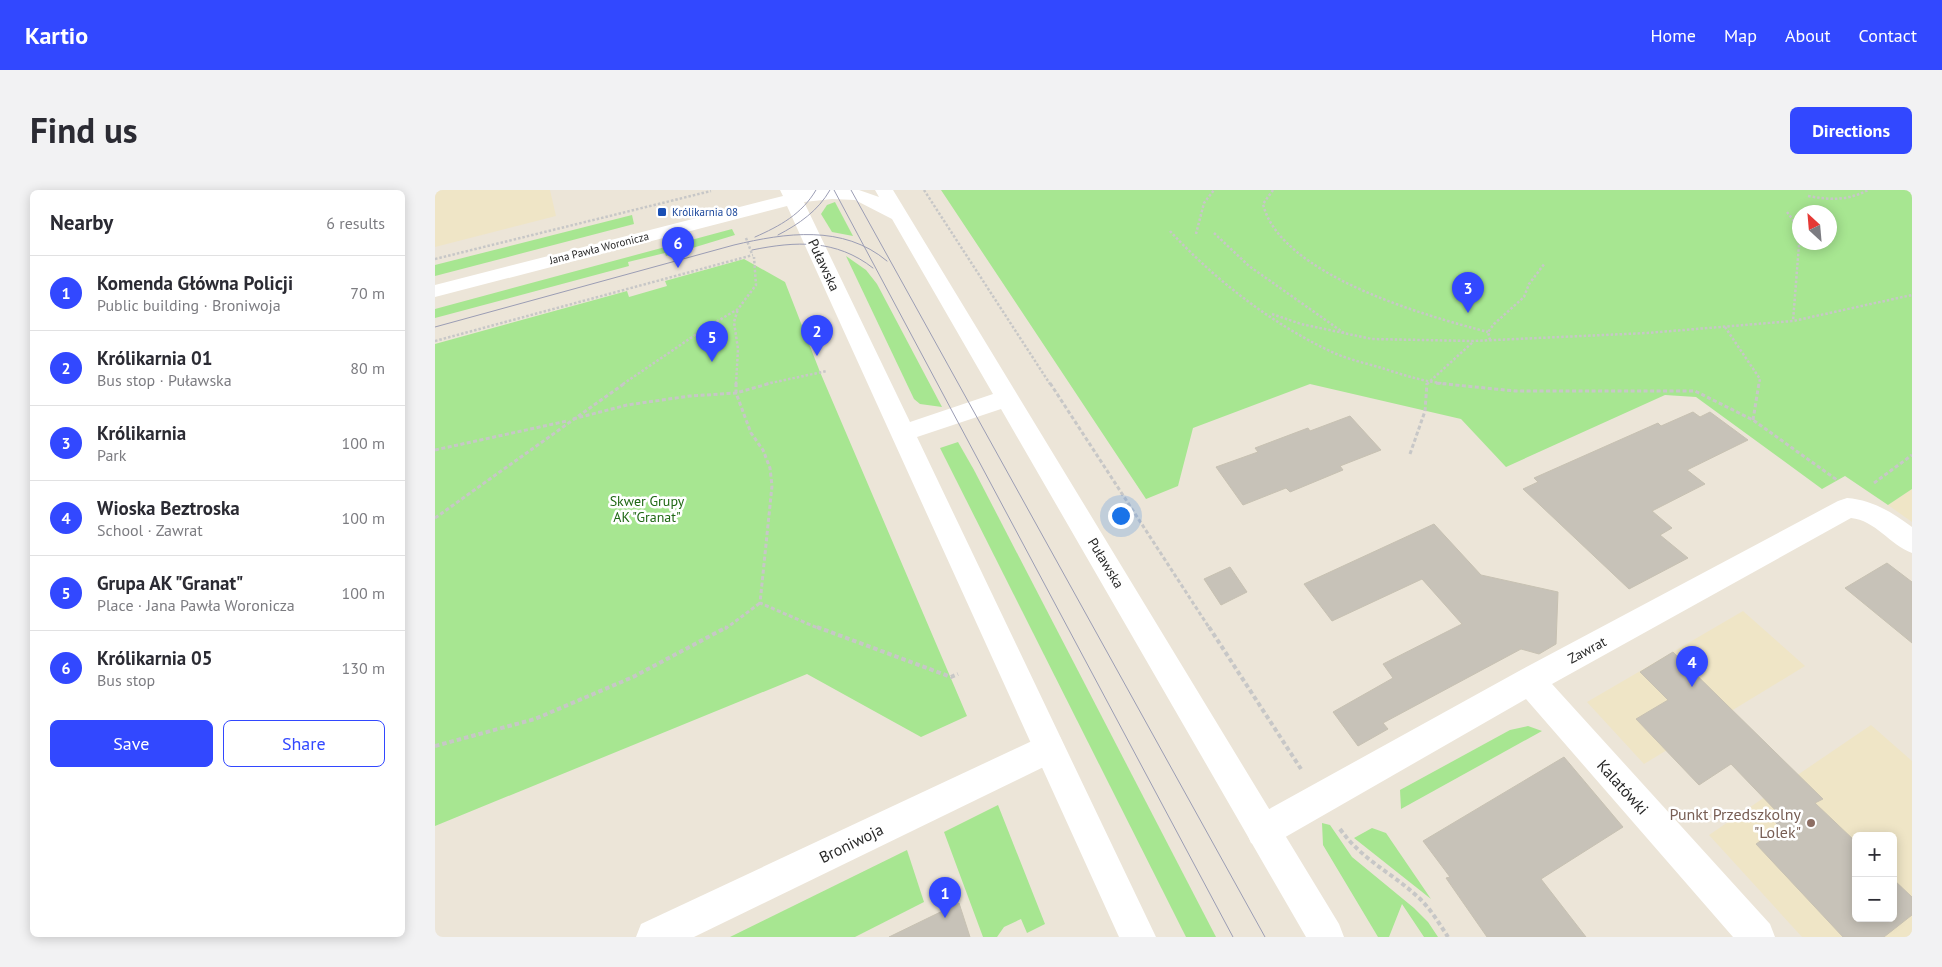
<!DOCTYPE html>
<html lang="en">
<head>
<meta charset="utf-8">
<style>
  body { margin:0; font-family:"PT Sans",sans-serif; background:#f2f2f3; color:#2b2b33 }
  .controls { position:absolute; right:15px; bottom:15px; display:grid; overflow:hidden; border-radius:8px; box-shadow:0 2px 12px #0003 }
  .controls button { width:45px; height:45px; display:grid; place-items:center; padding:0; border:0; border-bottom:1px solid #e1e1e2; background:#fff; color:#2b2b33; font:25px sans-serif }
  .compass { position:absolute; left:1357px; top:15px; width:45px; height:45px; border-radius:50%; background:#fff; box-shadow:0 2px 12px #0003; rotate:334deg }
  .you { position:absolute; left:685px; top:325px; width:18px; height:18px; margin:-12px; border:4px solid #fff; border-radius:50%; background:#1a73e8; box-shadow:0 0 0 8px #1a73e833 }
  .badge { display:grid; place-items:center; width:32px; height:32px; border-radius:50%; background:#3248ff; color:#fff; font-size:16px; font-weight:700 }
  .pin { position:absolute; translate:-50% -41px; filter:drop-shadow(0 1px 2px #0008) }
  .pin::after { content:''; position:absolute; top:26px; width:18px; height:15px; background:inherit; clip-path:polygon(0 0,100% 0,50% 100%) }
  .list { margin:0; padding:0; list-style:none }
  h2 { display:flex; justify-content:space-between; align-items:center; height:65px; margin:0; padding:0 20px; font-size:21px }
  h2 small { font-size:16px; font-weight:400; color:#7c7c81 }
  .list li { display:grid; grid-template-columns:32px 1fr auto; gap:15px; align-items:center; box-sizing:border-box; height:75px; padding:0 20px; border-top:1px solid #e1e1e2 }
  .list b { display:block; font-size:19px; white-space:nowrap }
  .list p { margin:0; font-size:16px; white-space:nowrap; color:#7c7c81 }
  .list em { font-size:16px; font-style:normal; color:#7c7c81 }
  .actions { display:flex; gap:10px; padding:15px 20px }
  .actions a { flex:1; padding:11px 0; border:1px solid #3248ff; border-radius:8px; text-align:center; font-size:18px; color:#3248ff }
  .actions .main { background:#3248ff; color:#fff }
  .map { position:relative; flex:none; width:1477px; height:747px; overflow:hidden; border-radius:8px }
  header { display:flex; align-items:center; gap:30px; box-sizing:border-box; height:70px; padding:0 25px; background:#3248ff; color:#fff }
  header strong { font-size:24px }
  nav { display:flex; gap:28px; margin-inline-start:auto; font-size:18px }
  .intro { display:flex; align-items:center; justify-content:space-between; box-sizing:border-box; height:120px; padding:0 30px }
  h1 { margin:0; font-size:35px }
  .button { padding:12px 22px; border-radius:8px; background:#3248ff; color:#fff; font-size:18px; font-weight:700 }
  main { display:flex; gap:30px; padding:0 30px }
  aside { flex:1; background:#fff; border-radius:8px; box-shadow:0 2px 12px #0003 }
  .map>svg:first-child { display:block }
  .education { fill:#efe5c6; fill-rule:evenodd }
  .green { fill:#a7e691; fill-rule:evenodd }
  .building { fill:#c7c2b8; stroke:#c7c1b2 }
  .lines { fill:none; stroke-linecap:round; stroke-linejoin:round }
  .path-far2 { stroke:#c7c7c7; stroke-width:2.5; stroke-dasharray:2.5 2; stroke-linecap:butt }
  .path-far1 { stroke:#c7c7c7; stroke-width:3; stroke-dasharray:4 2.5; stroke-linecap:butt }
  .path { stroke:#c7c7c7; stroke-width:4; stroke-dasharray:4.5 3; stroke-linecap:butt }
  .street { fill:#fff; fill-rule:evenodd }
  .secondary { fill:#fff; fill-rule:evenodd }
  .tram { stroke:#9b9db4; stroke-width:1 }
  .transit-dot { fill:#1a4fb4; stroke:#fff; stroke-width:2 }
  .education-dot { fill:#8d6e63; stroke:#fff; stroke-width:2 }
  .labels { text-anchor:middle; stroke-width:5; stroke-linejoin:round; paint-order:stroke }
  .far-transit-label { font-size:11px; fill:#164399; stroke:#fff; text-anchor:start }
  .far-street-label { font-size:11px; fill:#282828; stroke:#fff }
  .street-label { font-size:14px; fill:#282828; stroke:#fff }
  .park-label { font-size:14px; fill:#206815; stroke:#fff }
  .near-street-label { font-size:16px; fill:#282828; stroke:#fff }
  .near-education-label { font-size:16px; fill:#785e54; stroke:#fff; text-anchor:end }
</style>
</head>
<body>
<header>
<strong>Kartio</strong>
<nav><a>Home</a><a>Map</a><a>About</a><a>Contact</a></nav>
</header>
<div class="intro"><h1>Find us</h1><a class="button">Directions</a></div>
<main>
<aside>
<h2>Nearby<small>6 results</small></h2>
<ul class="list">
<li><span class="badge">1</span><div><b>Komenda Główna Policji</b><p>Public building · Broniwoja</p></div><em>70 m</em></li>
<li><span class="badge">2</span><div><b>Królikarnia 01</b><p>Bus stop · Puławska</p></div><em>80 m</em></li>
<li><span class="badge">3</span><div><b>Królikarnia</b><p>Park</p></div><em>100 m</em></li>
<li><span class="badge">4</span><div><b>Wioska Beztroska</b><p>School · Zawrat</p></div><em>100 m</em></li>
<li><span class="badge">5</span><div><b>Grupa AK &quot;Granat&quot;</b><p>Place · Jana Pawła Woronicza</p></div><em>100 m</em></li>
<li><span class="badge">6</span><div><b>Królikarnia 05</b><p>Bus stop</p></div><em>130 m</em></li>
</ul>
<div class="actions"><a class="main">Save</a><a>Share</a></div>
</aside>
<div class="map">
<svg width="1477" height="747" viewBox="0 0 1477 747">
  <rect width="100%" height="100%" fill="#ece5d8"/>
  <!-- education -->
  <g class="education">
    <path d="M 0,0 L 115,0 L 121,26 L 0,57 Z"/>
    <path d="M 1477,299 L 1477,332 L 1453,315 Z"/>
    <path d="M 1308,421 L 1370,476 L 1209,574 L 1152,512 Z"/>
    <path d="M 1436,535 L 1477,571 L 1477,747 L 1367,747 L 1274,645 ZM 1421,646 L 1458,646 L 1458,728 L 1421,728 Z"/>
  </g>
  <!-- green -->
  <g class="green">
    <path d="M 506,0 L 1477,0 L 1477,299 L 1453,315 L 1410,286 L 1387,299 L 1261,207 L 1230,205 L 1071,277 L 1026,229 L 875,194 L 758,238 L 743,296 L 711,309 ZM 1364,22 L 1394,22 L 1394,52 L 1364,52 Z"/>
    <path d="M 400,12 L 418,46 L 397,42 L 386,24 L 392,15 Z"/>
    <path d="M 197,25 L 199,34 L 0,86 L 0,75 Z"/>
    <path d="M 297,39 L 300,45 L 231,66 L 230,63 L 193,72 L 194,76 L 0,128 L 0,119 Z"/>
    <path d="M 411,66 L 431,80 L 442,94 L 507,217 L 485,214 L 479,209 Z"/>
    <path d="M 309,69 L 350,92 L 385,182 L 532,526 L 486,547 L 372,484 L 0,636 L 0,154 L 192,101 L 194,107 L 232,96 L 230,91 Z"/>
    <path d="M 523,252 L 539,280 L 781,747 L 751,747 L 505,258 Z"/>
    <path d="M 1093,536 L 1107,541 L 966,619 L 965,600 L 1075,540 Z"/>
    <path d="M 563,615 L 610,734 L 592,743 L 586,729 L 569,737 L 562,747 L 548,747 L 509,642 Z"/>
    <path d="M 887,633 L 895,635 L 917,667 L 979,718 L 993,732 L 1003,747 L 989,747 L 967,714 L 954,747 L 943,747 L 888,655 Z"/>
    <path d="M 937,638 L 951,643 L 996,709 L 919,648 Z"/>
    <path d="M 472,660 L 489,712 L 420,747 L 295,747 Z"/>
  </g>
  <!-- building -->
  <g class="building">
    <path d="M 1258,222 L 1265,227 L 1275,222 L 1313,250 L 1252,280 L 1270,294 L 1217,321 L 1237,338 L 1225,345 L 1253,368 L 1194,399 L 1088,299 L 1103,292 L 1099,288 L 1223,233 L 1226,236 Z"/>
    <path d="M 915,226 L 946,260 L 905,276 L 908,280 L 855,302 L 851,298 L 808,315 L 781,277 L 823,262 L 820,258 L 873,238 L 875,241 Z"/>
    <path d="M 999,334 L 1046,385 L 1123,402 L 1121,454 L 1104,464 L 1086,459 L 948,533 L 953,539 L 923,556 L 898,522 L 958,488 L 948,474 L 1027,434 L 987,389 L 897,431 L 869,394 Z"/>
    <path d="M 1452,373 L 1477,392 L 1477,453 L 1410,398 Z"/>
    <path d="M 795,377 L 812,402 L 786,415 L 769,389 Z"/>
    <path d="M 1238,462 L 1388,609 L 1380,613 L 1421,652 L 1421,728 L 1458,728 L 1458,689 L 1477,707 L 1477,725 L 1449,747 L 1408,747 L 1321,654 L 1345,637 L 1337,629 L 1344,624 L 1296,574 L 1264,595 L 1201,529 L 1233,510 L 1205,482 Z"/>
    <path d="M 1129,567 L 1188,637 L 1106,689 L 1151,747 L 1052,747 L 1011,688 L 1015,687 L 988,651 Z"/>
    <path d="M 524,713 L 535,747 L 454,747 Z"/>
  </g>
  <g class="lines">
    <!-- path-far2 -->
    <g class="path-far2">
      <path d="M 489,0 L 615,194"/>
      <path d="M 838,0 L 828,14 C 845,85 991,126 1053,142"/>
      <path d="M 1373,6 C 1396,10 1412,11 1433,0"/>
      <path d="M 1352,22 L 1361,34 L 1364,55 L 1358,131"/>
      <path d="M 735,41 C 781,91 837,134 899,163 C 915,170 934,174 950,179 C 971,186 991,192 1013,194"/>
      <path d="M 779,43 L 814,76 L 909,143"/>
      <path d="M 761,44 L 769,13 L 779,0"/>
      <path d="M 311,48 L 317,64"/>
      <path d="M 0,69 L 276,1"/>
      <path d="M 837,124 L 866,134 L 937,149 L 1038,151 L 1212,143 L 1358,131 L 1477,105"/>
      <path d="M 1290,137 L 1325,189 L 1324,194"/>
      <path d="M 1055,150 L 1053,142 L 1059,134 L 1089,107 L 1094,94 L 1110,73"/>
      <path d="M 0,151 L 318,65"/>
      <path d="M 188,194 L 269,139 L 303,119 L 321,95 L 319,67"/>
      <path d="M 301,194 L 303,159 L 299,132 L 303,119"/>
      <path d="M 331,194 L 392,181"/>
      <path d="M 992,194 L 1038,152"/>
    </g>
    <!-- path-far1 -->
    <g class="path-far1">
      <path d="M 301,193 L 301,203 L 316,243 L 328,260 L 335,278 L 337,296 L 325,413 L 385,439"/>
      <path d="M 615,193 L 775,439"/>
      <path d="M 1001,193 L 1080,201 L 1260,201 L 1318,230 L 1402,290"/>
      <path d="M 138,229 L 192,215 L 255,206 L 301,203 L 336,193"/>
      <path d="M 1318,230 L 1324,193"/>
      <path d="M 0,260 L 132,231"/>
      <path d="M 975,264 L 990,221 L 992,193"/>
      <path d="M 1439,293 L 1477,265"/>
      <path d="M 0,328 L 190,193"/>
      <path d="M 290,439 L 325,413"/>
    </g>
    <!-- path -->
    <g class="path">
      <path d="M 382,437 L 516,487 L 523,484"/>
      <path d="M 774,437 L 866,579"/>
      <path d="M 0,556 L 100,529 L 198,487 L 292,437"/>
      <path d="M 905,639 C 928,671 956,682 983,707 C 995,718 1004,733 1013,747"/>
    </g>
    <!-- street -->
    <g class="street">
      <path d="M 1412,308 C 1437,310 1457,322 1477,337 L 1477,363 C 1455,355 1440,330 1416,328 L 1117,494 L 1335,734 L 1340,747 L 1298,747 L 1091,509 L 840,653 L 828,658 L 816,653 L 811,641 L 816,629 L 1084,481 L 1403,311 Z"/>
      <path d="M 614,543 L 625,547 L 630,558 L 625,569 L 259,747 L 201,747 L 206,734 Z"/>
    </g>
    <!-- secondary -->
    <path class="secondary" d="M 345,0 L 424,0 L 444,7 L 440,0 L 458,0 L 904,734 L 909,747 L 871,747 L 566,219 L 482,247 L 721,747 L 684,747 L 352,16 L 0,107 L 0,95 L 348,6 ZM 397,9 L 420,10 L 457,29 L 558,204 L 475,232 L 369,12 Z"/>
    <!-- tram -->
    <g class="tram">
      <path d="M 399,0 L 798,747"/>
      <path d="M 416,0 L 830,747"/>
      <path d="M 343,45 C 364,34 383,21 395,0"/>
      <path d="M 320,47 C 345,36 367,24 381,0"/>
      <path d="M 317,60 C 361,51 401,49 438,78"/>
      <path d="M 0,137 L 299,55 C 350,43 408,34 452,71"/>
    </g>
  </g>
  <!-- markers -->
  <rect class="transit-dot" x="222" y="17" width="10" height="10" rx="2.5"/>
  <circle class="education-dot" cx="1376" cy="633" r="5"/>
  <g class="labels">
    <!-- far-transit labels -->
    <g class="far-transit-label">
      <text x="237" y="26">Królikarnia 08</text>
    </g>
    <!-- far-street labels -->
    <g class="far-street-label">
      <text transform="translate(164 58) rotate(-14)" y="4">Jana Pawła Woronicza</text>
    </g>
    <!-- street labels -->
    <g class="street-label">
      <text transform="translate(389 75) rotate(65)" y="5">Puławska</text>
      <text transform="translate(671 373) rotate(59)" y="5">Puławska</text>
      <text transform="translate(1152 460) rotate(-28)" y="5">Zawrat</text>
    </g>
    <!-- park labels -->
    <g class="park-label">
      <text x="212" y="316">Skwer Grupy<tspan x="212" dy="16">AK "Granat"</tspan></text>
    </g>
    <!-- near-street labels -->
    <g class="near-street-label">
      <text transform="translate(1188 597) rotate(48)" y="6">Kalatówki</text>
      <text transform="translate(416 653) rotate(-26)" y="6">Broniwoja</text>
    </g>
    <!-- near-education labels -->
    <g class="near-education-label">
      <text x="1366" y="630">Punkt Przedszkolny<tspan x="1366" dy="18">"Lolek"</tspan></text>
    </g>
  </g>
</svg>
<div class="controls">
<button>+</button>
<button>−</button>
</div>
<svg class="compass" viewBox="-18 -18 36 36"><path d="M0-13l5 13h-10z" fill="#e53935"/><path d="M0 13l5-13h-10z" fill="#7c7c81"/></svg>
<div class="you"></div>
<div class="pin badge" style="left:510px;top:728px">1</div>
<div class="pin badge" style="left:382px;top:166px">2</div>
<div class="pin badge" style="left:1033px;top:123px">3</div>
<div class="pin badge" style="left:1257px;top:497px">4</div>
<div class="pin badge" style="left:277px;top:172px">5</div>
<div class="pin badge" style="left:243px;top:78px">6</div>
</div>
</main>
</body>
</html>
